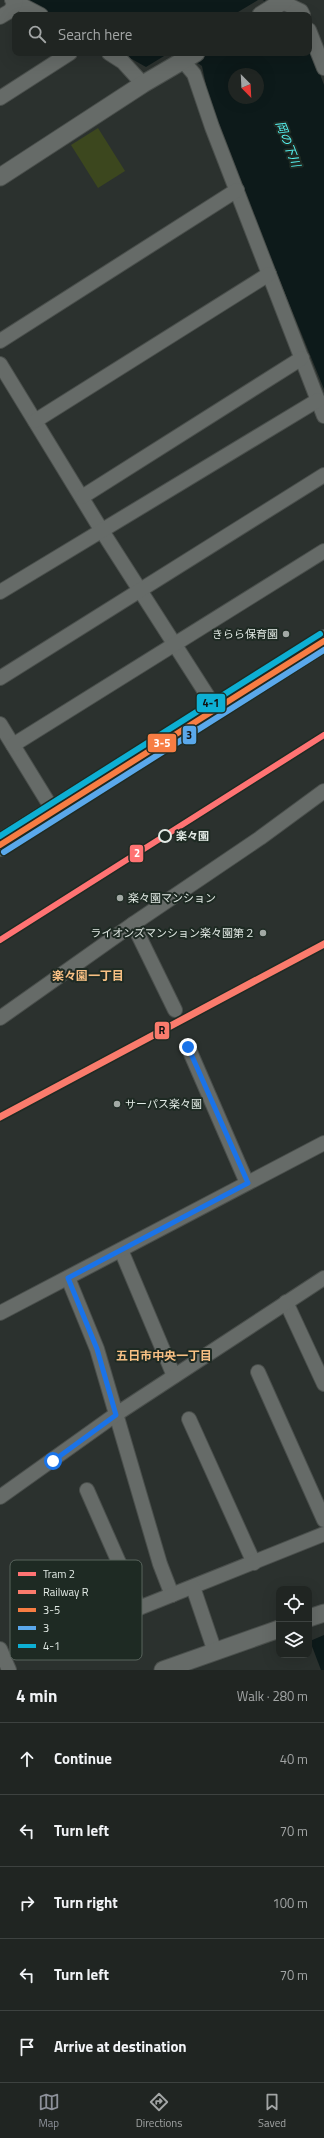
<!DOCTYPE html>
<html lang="en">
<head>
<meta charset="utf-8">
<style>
  body { margin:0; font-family:"Titillium Web","Noto Sans JP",sans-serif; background:#282d2a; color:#f1f3f6 }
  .controls { position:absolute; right:12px; bottom:12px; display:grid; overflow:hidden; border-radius:8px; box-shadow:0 4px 16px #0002 }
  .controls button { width:36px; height:36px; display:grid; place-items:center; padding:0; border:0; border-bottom:1px solid #3d4240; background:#202522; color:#f1f3f6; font:20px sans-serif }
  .compass { position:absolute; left:228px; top:68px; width:36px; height:36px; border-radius:50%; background:#202522; box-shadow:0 4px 16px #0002; rotate:156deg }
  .stop { position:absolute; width:12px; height:12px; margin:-9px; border:3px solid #1a73e8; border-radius:50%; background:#fff }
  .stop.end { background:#1a73e8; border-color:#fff; box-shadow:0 1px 4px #0008 }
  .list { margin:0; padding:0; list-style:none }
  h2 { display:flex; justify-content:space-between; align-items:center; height:52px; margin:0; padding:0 16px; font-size:17px }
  h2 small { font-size:13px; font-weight:400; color:#a2a5a5 }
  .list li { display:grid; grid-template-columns:26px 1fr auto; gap:12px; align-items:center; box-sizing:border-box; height:72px; padding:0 16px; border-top:1px solid #3d4240 }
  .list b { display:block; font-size:15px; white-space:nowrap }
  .list em { font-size:13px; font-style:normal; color:#a2a5a5 }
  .icon { flex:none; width:22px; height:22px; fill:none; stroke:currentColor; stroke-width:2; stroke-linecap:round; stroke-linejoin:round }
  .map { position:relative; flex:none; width:324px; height:1670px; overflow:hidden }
  .search { position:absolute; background:#202522; box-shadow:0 4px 16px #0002; left:12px; right:12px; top:12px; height:44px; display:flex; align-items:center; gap:10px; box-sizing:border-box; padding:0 14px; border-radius:8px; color:#a2a5a5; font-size:15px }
  .sheet { height:412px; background:#202522 }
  nav { display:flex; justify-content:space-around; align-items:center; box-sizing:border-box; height:56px; border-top:1px solid #3d4240; background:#202522; font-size:11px; color:#a2a5a5 }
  nav a { display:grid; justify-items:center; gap:2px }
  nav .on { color:#8c9099 }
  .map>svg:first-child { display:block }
  .green { fill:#3c471e }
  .water { fill:#0d1a1a; fill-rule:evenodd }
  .pier { fill:#2b312e }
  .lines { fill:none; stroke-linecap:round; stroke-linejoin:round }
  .minor-casing { stroke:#4a4f4c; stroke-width:16 }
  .tertiary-casing { stroke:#4a4f4c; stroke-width:19 }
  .trunk-casing { stroke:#4a4f4c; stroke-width:24 }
  .minor { stroke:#666b68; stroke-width:14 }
  .tertiary { stroke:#666b68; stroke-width:17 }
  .trunk { stroke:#5f6a66; stroke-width:22 }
  .bus-1-casing { stroke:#1e2a23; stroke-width:9 }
  .bus-2-casing { stroke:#1e2a23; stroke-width:9 }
  .bus-3-casing { stroke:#1e2a23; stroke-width:9 }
  .bus-1 { stroke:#f77d43; stroke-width:6 }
  .bus-2 { stroke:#5aa8eb; stroke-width:6 }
  .bus-3 { stroke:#0dafd3; stroke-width:6 }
  .rail-1-casing { stroke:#1e2a23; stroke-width:10 }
  .rail-1 { stroke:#fa7b6c; stroke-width:7 }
  .tram-1-casing { stroke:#1e2a23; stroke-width:9 }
  .tram-1 { stroke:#ff7373; stroke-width:6 }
  .route { stroke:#1a73e8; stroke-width:5 }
  .poi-dot { fill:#a2a9a5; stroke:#1e2a23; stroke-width:1.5 }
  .stop-dot { fill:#1e2a23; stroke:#e2eae5; stroke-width:2 }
  .labels { text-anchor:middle; stroke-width:4; stroke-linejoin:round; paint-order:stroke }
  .poi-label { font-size:11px; fill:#e2eae5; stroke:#1e2a23; text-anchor:end }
  .stop-label { font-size:11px; font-weight:bold; fill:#e2eae5; stroke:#1e2a23; text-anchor:start }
  .water-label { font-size:12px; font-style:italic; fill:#55f0ee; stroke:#1e2a23 }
  .neighbourhood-label { font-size:12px; font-weight:bold; fill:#f8c084; stroke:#1e2a23 }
  .key { fill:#1e2a23; stroke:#59645d; stroke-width:1 }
  .key-label { font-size:11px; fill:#e2eae5 }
  .line-badge { stroke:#1e2a23; stroke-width:1.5 }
  .badge-label { font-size:11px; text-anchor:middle; font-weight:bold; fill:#fff }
  .pale-badge-label { font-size:11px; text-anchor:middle; font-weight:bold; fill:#111 }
</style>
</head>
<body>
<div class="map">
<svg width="324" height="1670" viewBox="0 0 324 1670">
  <rect width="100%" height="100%" fill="#2b312e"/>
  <!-- green -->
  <path class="green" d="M 98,128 L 125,171 L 98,188 L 71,145 Z"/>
  <!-- water -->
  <g class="water">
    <path d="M 27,0 L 264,0 L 289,15 L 53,15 Z"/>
    <path d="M 309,44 L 324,85 L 324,389 L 212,114 L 202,66 L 183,53 L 309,53 ZM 234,74 L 258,74 L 258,98 L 234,98 Z"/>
    <path d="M 121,53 L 169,53 L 146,67 Z"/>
    <path d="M 324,1635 L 324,1670 L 321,1670 L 310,1641 Z"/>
  </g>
  <!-- pier -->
  <path class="pier" d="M 258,0 L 263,0 L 279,13 L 286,13 L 283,15 L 233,15 Z"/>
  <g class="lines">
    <!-- minor casing -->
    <g class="minor-casing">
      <g id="minor">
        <path d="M 12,0 L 41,15"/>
        <path d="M 282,2 L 301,11 L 303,15"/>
        <path d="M 0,17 L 10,11 L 16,2"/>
        <path d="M 309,30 L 324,68"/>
        <path d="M 109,53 L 123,62 L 143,84"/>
        <path d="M 183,61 L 194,74 L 212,127 L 324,416"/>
        <path d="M 0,98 L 70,53"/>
        <path d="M 0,341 L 237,190"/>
        <path d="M 0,364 L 102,531 L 216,709"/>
        <path d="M 35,421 L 269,274"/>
        <path d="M 82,497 L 302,358"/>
        <path d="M 0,592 L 318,400"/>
        <path d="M 0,678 L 324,475"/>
        <path d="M 0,724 L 54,812"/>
        <path d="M 13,745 L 324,551"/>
        <path d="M 133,924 L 175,1010"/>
        <path d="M 0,1018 L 133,924 L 260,838 L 324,791"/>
        <path d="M 188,1047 L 247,1183"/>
        <path d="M 121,1250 L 174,1376"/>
        <path d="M 68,1278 L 97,1349 L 160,1564 L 172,1595"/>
        <path d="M 286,1302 L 324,1384"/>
        <path d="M 0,1313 L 324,1143"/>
        <path d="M 258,1372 L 324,1520"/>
        <path d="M 189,1419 L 254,1563"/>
        <path d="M 87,1490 L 139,1608 L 324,1534"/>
        <path d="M 0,1497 L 115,1415 L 324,1278"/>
        <path d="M 193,1587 L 215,1652"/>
        <path d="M 0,1649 L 9,1670"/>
      </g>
    </g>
    <!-- tertiary casing -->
    <g class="tertiary-casing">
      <g id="tertiary">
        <path d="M 261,15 L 285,0"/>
        <path d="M 0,177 L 143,84 L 196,53"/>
        <path d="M 309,1618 L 324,1613"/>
        <path d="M 163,1670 L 279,1629"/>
      </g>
    </g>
    <!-- trunk casing -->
    <g class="trunk-casing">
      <path id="trunk" d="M 0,845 L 324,641"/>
    </g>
    <!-- minor -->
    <use href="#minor" class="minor"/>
    <!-- tertiary -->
    <use href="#tertiary" class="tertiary"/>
    <!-- trunk -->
    <use href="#trunk" class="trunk"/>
    <!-- bus-1 casing -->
    <g class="bus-1-casing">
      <path id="bus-1" d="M 0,845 L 324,641"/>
    </g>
    <!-- bus-2 casing -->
    <g class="bus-2-casing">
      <path id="bus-2" d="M 4,852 L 324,650"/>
    </g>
    <!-- bus-3 casing -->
    <g class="bus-3-casing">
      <path id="bus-3" d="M 0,836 L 320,634"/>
    </g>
    <!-- bus-1 -->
    <use href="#bus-1" class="bus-1"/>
    <!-- bus-2 -->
    <use href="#bus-2" class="bus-2"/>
    <!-- bus-3 -->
    <use href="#bus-3" class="bus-3"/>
    <!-- rail-1 casing -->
    <g class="rail-1-casing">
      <path id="rail-1" d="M 0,1117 L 324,944"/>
    </g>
    <!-- rail-1 -->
    <use href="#rail-1" class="rail-1"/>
    <!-- tram-1 casing -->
    <g class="tram-1-casing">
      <path id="tram-1" d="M 0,940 L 324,735"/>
    </g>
    <!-- tram-1 -->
    <use href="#tram-1" class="tram-1"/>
  </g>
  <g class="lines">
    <!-- route -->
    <path class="route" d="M 53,1461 L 116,1415 L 97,1349 L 68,1278 L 248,1183 L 188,1047"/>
  </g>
  <!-- markers -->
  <g class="poi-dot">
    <circle cx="286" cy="634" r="4"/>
    <circle cx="120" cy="898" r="4"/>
    <circle cx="263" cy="933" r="4"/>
    <circle cx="117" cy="1104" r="4"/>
  </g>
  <circle class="stop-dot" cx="165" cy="836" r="6"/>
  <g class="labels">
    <!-- poi labels -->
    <g class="poi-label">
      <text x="278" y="638">きらら保育園</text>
      <text x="128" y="902" text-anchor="start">楽々園マンション</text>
      <text x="255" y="937">ライオンズマンション楽々園第２</text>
      <text x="125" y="1108" text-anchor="start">サーパス楽々園</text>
    </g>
    <!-- stop labels -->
    <g class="stop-label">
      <text x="176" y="840">楽々園</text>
    </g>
    <!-- water labels -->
    <g class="water-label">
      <text transform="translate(288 144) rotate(69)" y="4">岡の下川</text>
    </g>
    <!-- neighbourhood labels -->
    <g class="neighbourhood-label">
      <text x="88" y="980">楽々園一丁目</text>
      <text x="164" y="1360">五日市中央一丁目</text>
    </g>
  </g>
  <!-- legend -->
  <rect x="10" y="1560" width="132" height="100" rx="6" class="key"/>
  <rect x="18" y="1572" width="18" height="4" fill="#ff7373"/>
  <rect x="18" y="1590" width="18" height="4" fill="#fa7b6c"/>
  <rect x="18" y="1608" width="18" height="4" fill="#f77d43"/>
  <rect x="18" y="1626" width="18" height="4" fill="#5aa8eb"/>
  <rect x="18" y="1644" width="18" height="4" fill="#0dafd3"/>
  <g class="key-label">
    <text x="43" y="1578">Tram 2</text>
    <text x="43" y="1596">Railway R</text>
    <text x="43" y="1614">3-5</text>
    <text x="43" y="1632">3</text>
    <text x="43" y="1650">4-1</text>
  </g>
  <g class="line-badge">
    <rect x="196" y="693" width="30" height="20" rx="4" fill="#0dafd3"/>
    <rect x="182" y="725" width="15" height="20" rx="4" fill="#5aa8eb"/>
    <rect x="147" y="733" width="30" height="20" rx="4" fill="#f77d43"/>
    <rect x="129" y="844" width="15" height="19" rx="4" fill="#ff7373"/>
    <rect x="154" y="1021" width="16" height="19" rx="4" fill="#fa7b6c"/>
  </g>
  <g class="badge-label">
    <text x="162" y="747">3-5</text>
    <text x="137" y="857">2</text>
  </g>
  <g class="pale-badge-label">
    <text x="211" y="707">4-1</text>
    <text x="189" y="739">3</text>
    <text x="162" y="1034">R</text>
  </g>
</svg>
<div class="controls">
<button><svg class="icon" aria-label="locate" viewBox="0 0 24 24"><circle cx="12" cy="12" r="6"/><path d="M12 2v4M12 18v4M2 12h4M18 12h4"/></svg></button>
<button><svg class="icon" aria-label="layers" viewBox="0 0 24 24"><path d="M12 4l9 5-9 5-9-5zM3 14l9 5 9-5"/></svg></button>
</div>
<svg class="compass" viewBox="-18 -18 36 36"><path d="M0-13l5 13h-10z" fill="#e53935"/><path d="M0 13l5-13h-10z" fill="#a2a5a5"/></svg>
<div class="stop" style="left:53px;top:1461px"></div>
<div class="stop end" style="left:188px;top:1047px"></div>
<div class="search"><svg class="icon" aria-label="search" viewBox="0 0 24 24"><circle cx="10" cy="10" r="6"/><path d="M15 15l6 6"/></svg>Search here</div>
</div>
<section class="sheet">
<h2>4 min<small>Walk · 280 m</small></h2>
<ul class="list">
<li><svg class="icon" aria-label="ahead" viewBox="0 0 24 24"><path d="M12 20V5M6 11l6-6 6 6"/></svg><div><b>Continue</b></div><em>40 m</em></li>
<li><svg class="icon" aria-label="left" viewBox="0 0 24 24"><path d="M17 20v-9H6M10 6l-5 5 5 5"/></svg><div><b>Turn left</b></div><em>70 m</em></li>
<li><svg class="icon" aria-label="right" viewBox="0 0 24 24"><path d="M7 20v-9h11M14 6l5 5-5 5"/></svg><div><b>Turn right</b></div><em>100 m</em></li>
<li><svg class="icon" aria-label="left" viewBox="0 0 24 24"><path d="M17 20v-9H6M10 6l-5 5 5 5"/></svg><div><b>Turn left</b></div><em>70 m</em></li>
<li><svg class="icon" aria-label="arrive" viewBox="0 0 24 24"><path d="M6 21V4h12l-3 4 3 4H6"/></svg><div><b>Arrive at destination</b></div></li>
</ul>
</section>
<nav>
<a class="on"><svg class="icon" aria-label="map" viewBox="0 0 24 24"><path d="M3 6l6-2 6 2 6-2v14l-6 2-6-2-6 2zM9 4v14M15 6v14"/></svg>Map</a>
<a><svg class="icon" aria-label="directions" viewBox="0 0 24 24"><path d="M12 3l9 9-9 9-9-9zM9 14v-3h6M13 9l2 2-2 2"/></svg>Directions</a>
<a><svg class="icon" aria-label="saved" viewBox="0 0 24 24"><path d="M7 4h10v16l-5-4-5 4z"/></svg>Saved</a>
</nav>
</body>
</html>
